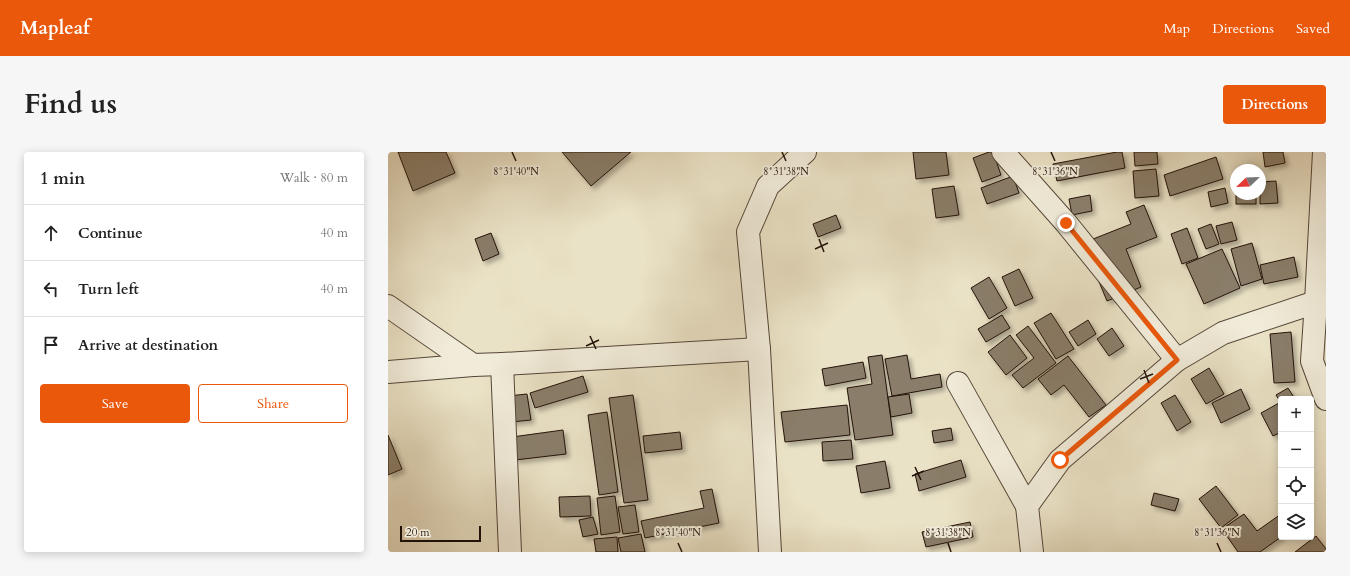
<!DOCTYPE html>
<html lang="en">
<head>
<meta charset="utf-8">
<style>
  body { margin:0; font-family:Cardo,serif; background:#f6f6f6; color:#222 }
  .controls { position:absolute; right:12px; bottom:12px; display:grid; overflow:hidden; border-radius:4px; box-shadow:0 2px 10px #0003 }
  .controls button { width:36px; height:36px; display:grid; place-items:center; padding:0; border:0; border-bottom:1px solid #e0e0e0; background:#fff; color:#222; font:20px sans-serif }
  .compass { position:absolute; left:842px; top:12px; width:36px; height:36px; border-radius:50%; background:#fff; box-shadow:0 2px 10px #0003; rotate:247deg }
  .scale { position:absolute; left:12px; bottom:10px; width:81px; box-sizing:border-box; padding-left:4px; border:2px solid #231208; border-top:0; font-size:11px; line-height:14px; white-space:nowrap; color:#231208; -webkit-text-stroke:3px #f1ecda; paint-order:stroke }
  .stop { position:absolute; width:12px; height:12px; margin:-9px; border:3px solid #ea580c; border-radius:50%; background:#fff }
  .stop.end { background:#ea580c; border-color:#fff; box-shadow:0 1px 4px #0008 }
  .list { margin:0; padding:0; list-style:none }
  h2 { display:flex; justify-content:space-between; align-items:center; height:52px; margin:0; padding:0 16px; font-size:17px }
  h2 small { font-size:13px; font-weight:400; color:#767676 }
  .list li { display:grid; grid-template-columns:26px 1fr auto; gap:12px; align-items:center; box-sizing:border-box; height:56px; padding:0 16px; border-top:1px solid #e0e0e0 }
  .list b { display:block; font-size:15px; white-space:nowrap }
  .list em { font-size:13px; font-style:normal; color:#767676 }
  .actions { display:flex; gap:8px; padding:12px 16px }
  .actions a { flex:1; padding:9px 0; border:1px solid #ea580c; border-radius:4px; text-align:center; font-size:14px; color:#ea580c }
  .actions .main { background:#ea580c; color:#fff }
  .icon { flex:none; width:22px; height:22px; fill:none; stroke:currentColor; stroke-width:2; stroke-linecap:round; stroke-linejoin:round }
  .map { position:relative; flex:none; width:938px; height:400px; overflow:hidden; border-radius:4px }
  header { display:flex; align-items:center; gap:24px; box-sizing:border-box; height:56px; padding:0 20px; background:#ea580c; color:#fff }
  header strong { font-size:19px }
  nav { display:flex; gap:22px; margin-inline-start:auto; font-size:14px }
  .intro { display:flex; align-items:center; justify-content:space-between; box-sizing:border-box; height:96px; padding:0 24px }
  h1 { margin:0; font-size:28px }
  .button { padding:10px 18px; border-radius:4px; background:#ea580c; color:#fff; font-size:14px; font-weight:700 }
  main { display:flex; gap:24px; padding:0 24px }
  aside { flex:1; background:#fff; border-radius:4px; box-shadow:0 2px 10px #0003 }
  .map>svg:first-child { display:block }
  .building { fill:#8a7e6b; stroke:#231208; filter:url(#shadow) }
  .lines { fill:none; stroke-linecap:round; stroke-linejoin:round }
  .minor-casing { stroke:#554638; stroke-width:24 }
  .minor { stroke:#f1ecda; stroke-width:22 }
  .route { stroke:#ea580c; stroke-width:5 }
  .ticks { fill:none; stroke:#231208; stroke-width:1.5 }
  .ticks-label { font-size:10px; text-anchor:middle; fill:#231208; stroke:#f1ecda; stroke-width:4; stroke-linejoin:round; paint-order:stroke }
</style>
</head>
<body>
<header>
<strong>Mapleaf</strong>
<nav><a>Map</a><a>Directions</a><a>Saved</a></nav>
</header>
<div class="intro"><h1>Find us</h1><a class="button">Directions</a></div>
<main>
<aside>
<h2>1 min<small>Walk · 80 m</small></h2>
<ul class="list">
<li><svg class="icon" aria-label="ahead" viewBox="0 0 24 24"><path d="M12 20V5M6 11l6-6 6 6"/></svg><div><b>Continue</b></div><em>40 m</em></li>
<li><svg class="icon" aria-label="left" viewBox="0 0 24 24"><path d="M17 20v-9H6M10 6l-5 5 5 5"/></svg><div><b>Turn left</b></div><em>40 m</em></li>
<li><svg class="icon" aria-label="arrive" viewBox="0 0 24 24"><path d="M6 21V4h12l-3 4 3 4H6"/></svg><div><b>Arrive at destination</b></div></li>
</ul>
<div class="actions"><a class="main">Save</a><a>Share</a></div>
</aside>
<div class="map">
<svg width="938" height="400" viewBox="0 0 938 400">
  <defs>
    <filter id="shadow"><feDropShadow dx="3.5" dy="3.5" stdDeviation="2" flood-color="#0004"/></filter>
  </defs>
  <rect width="100%" height="100%" fill="#eae2c6"/>
  <filter id="stains"><feTurbulence type="fractalNoise" baseFrequency=".005" numOctaves="4"/><feColorMatrix values="0 0 0 0 .2 0 0 0 0 .09 0 0 0 0 .02 0 0 0 .5 -.17"/></filter>
  <radialGradient id="worn" r=".72"><stop offset=".6" stop-color="#630" stop-opacity="0"/><stop offset="1" stop-color="#630" stop-opacity=".3"/></radialGradient>
  <!-- building -->
  <g class="building">
    <path d="M 10,0 L 58,0 L 67,21 L 25,39 Z"/>
    <path d="M 174,0 L 243,0 L 203,34 Z"/>
    <path d="M 525,0 L 558,0 L 561,23 L 528,27 Z"/>
    <path d="M 601,0 L 605,0 L 613,23 L 594,30 L 585,6 Z"/>
    <path d="M 729,0 L 734,0 L 737,16 L 669,29 L 665,12 Z"/>
    <path d="M 746,0 L 769,0 L 770,12 L 747,14 Z"/>
    <path d="M 875,0 L 895,0 L 897,11 L 877,15 Z"/>
    <path d="M 828,5 L 835,27 L 782,44 L 776,23 Z"/>
    <path d="M 768,17 L 771,44 L 747,46 L 745,19 Z"/>
    <path d="M 625,24 L 631,41 L 599,52 L 593,36 Z"/>
    <path d="M 888,29 L 890,51 L 872,52 L 872,30 Z"/>
    <path d="M 566,34 L 571,63 L 548,66 L 544,37 Z"/>
    <path d="M 837,36 L 840,51 L 823,55 L 820,40 Z"/>
    <rect x="848" y="42" width="20" height="10"/>
    <path d="M 702,43 L 704,59 L 684,63 L 681,47 Z"/>
    <path d="M 756,53 L 769,85 L 738,97 L 753,135 L 719,149 L 695,91 L 743,72 L 738,60 Z"/>
    <path d="M 448,63 L 453,76 L 430,85 L 425,72 Z"/>
    <path d="M 844,70 L 849,88 L 833,92 L 828,74 Z"/>
    <path d="M 823,72 L 831,92 L 818,97 L 810,77 Z"/>
    <path d="M 799,76 L 810,106 L 794,112 L 783,82 Z"/>
    <path d="M 103,81 L 111,102 L 95,109 L 87,87 Z"/>
    <path d="M 864,91 L 874,127 L 853,134 L 843,97 Z"/>
    <path d="M 834,97 L 852,136 L 816,152 L 798,112 Z"/>
    <path d="M 906,105 L 910,125 L 876,132 L 872,113 Z"/>
    <path d="M 631,117 L 645,146 L 627,154 L 614,125 Z"/>
    <path d="M 601,125 L 619,156 L 601,167 L 583,136 Z"/>
    <path d="M 663,161 L 686,197 L 668,207 L 646,171 Z"/>
    <path d="M 614,163 L 622,176 L 598,190 L 590,177 Z"/>
    <path d="M 700,168 L 708,182 L 690,194 L 681,180 Z"/>
    <path d="M 640,174 L 668,211 L 635,236 L 624,223 L 646,206 L 628,183 Z"/>
    <path d="M 724,176 L 736,194 L 721,204 L 709,187 Z"/>
    <path d="M 903,180 L 907,230 L 886,231 L 882,182 Z"/>
    <path d="M 622,183 L 639,206 L 618,223 L 600,200 Z"/>
    <path d="M 494,203 L 505,283 L 467,288 L 459,236 L 484,232 L 480,205 Z"/>
    <path d="M 519,203 L 523,227 L 552,222 L 554,235 L 504,244 L 497,207 Z"/>
    <path d="M 680,204 L 718,253 L 701,265 L 676,233 L 663,243 L 650,227 Z"/>
    <path d="M 475,210 L 478,226 L 437,234 L 434,217 Z"/>
    <path d="M 821,216 L 836,242 L 818,252 L 803,227 Z"/>
    <path d="M 195,224 L 200,240 L 147,256 L 142,241 Z"/>
    <path d="M 900,236 L 907,247 L 893,247 L 893,251 L 888,243 Z"/>
    <path d="M 853,237 L 862,257 L 833,271 L 824,251 Z"/>
    <path d="M 139,242 L 143,268 L 123,270 L 120,244 Z"/>
    <path d="M 521,242 L 524,261 L 503,265 L 500,245 Z"/>
    <path d="M 245,243 L 260,348 L 236,351 L 221,246 Z"/>
    <path d="M 787,243 L 803,270 L 789,279 L 773,251 Z"/>
    <path d="M 891,251 L 893,255 L 893,280 L 885,284 L 873,261 Z"/>
    <path d="M 459,253 L 462,283 L 397,290 L 393,260 Z"/>
    <path d="M 219,260 L 230,340 L 211,343 L 200,263 Z"/>
    <path d="M 563,276 L 565,288 L 546,291 L 544,279 Z"/>
    <path d="M 175,278 L 178,302 L 127,308 L 124,285 Z"/>
    <path d="M 292,280 L 294,297 L 257,301 L 255,284 Z"/>
    <path d="M 0,283 L 14,317 L 0,323 Z"/>
    <path d="M 463,288 L 465,307 L 435,309 L 434,290 Z"/>
    <path d="M 573,308 L 578,325 L 531,339 L 527,322 Z"/>
    <path d="M 497,309 L 502,336 L 473,341 L 468,314 Z"/>
    <path d="M 828,334 L 850,363 L 833,376 L 811,347 Z"/>
    <path d="M 324,337 L 331,371 L 257,386 L 253,369 L 316,356 L 312,339 Z"/>
    <path d="M 766,341 L 791,347 L 787,359 L 763,353 Z"/>
    <path d="M 202,344 L 203,364 L 172,365 L 171,345 Z"/>
    <path d="M 227,344 L 232,380 L 213,383 L 209,346 Z"/>
    <path d="M 247,353 L 251,380 L 235,382 L 230,355 Z"/>
    <path d="M 856,362 L 869,379 L 893,362 L 893,385 L 872,400 L 850,400 L 834,377 Z"/>
    <path d="M 205,365 L 210,382 L 195,385 L 191,368 Z"/>
    <path d="M 582,370 L 585,385 L 538,395 L 534,380 Z"/>
    <path d="M 253,382 L 257,400 L 233,400 L 230,386 Z"/>
    <path d="M 928,384 L 938,397 L 938,400 L 907,400 Z"/>
    <path d="M 229,385 L 230,400 L 208,400 L 206,387 Z"/>
  </g>
  <g class="lines">
    <!-- minor casing -->
    <g class="minor-casing">
      <g id="minor">
        <path d="M 615,0 L 678,71 L 789,208"/>
        <path d="M 936,0 L 928,150 L 924,209 L 938,247"/>
        <path d="M 0,154 L 85,213"/>
        <path d="M 114,212 L 122,400"/>
        <path d="M 0,220 L 85,213 L 114,212 L 371,197"/>
        <path d="M 570,231 L 639,354"/>
        <path d="M 382,400 L 371,197 L 360,80 L 380,34 L 417,0"/>
        <path d="M 644,400 L 639,354 L 672,308 L 789,208 L 835,181 L 928,150"/>
      </g>
    </g>
    <!-- minor -->
    <use href="#minor" class="minor"/>
  </g>
  <g class="lines">
    <!-- route -->
    <path class="route" d="M 672,308 L 789,208 L 678,71"/>
  </g>
  <!-- ticks -->
  <path class="ticks" d="M 124,0 L 128,9M 394,0 L 398,9M 663,0 L 667,9M 431,87 L 436,100M 427,97 L 440,91M 202,184 L 208,197M 198,194 L 211,188M 756,218 L 761,231M 752,227 L 765,222M 527,315 L 533,328M 524,324 L 536,319M 290,391 L 294,400M 560,391 L 563,400M 829,391 L 833,400"/>
  <g class="ticks-label">
    <text x="128" y="23">8°31'40"N</text>
    <text x="398" y="23">8°31'38"N</text>
    <text x="667" y="23">8°31'36"N</text>
    <text x="290" y="384">8°31'40"N</text>
    <text x="560" y="384">8°31'38"N</text>
    <text x="829" y="384">8°31'36"N</text>
  </g>
  <rect width="100%" height="100%" filter="url(#stains)"/>
  <rect width="100%" height="100%" fill="url(#worn)"/>
</svg>
<div class="controls">
<button>+</button>
<button>−</button>
<button><svg class="icon" aria-label="locate" viewBox="0 0 24 24"><circle cx="12" cy="12" r="6"/><path d="M12 2v4M12 18v4M2 12h4M18 12h4"/></svg></button>
<button><svg class="icon" aria-label="layers" viewBox="0 0 24 24"><path d="M12 4l9 5-9 5-9-5zM3 14l9 5 9-5"/></svg></button>
</div>
<svg class="compass" viewBox="-18 -18 36 36"><path d="M0-13l5 13h-10z" fill="#e53935"/><path d="M0 13l5-13h-10z" fill="#767676"/></svg>
<div class="scale">20 m</div>
<div class="stop" style="left:672px;top:308px"></div>
<div class="stop end" style="left:678px;top:71px"></div>
</div>
</main>
</body>
</html>
